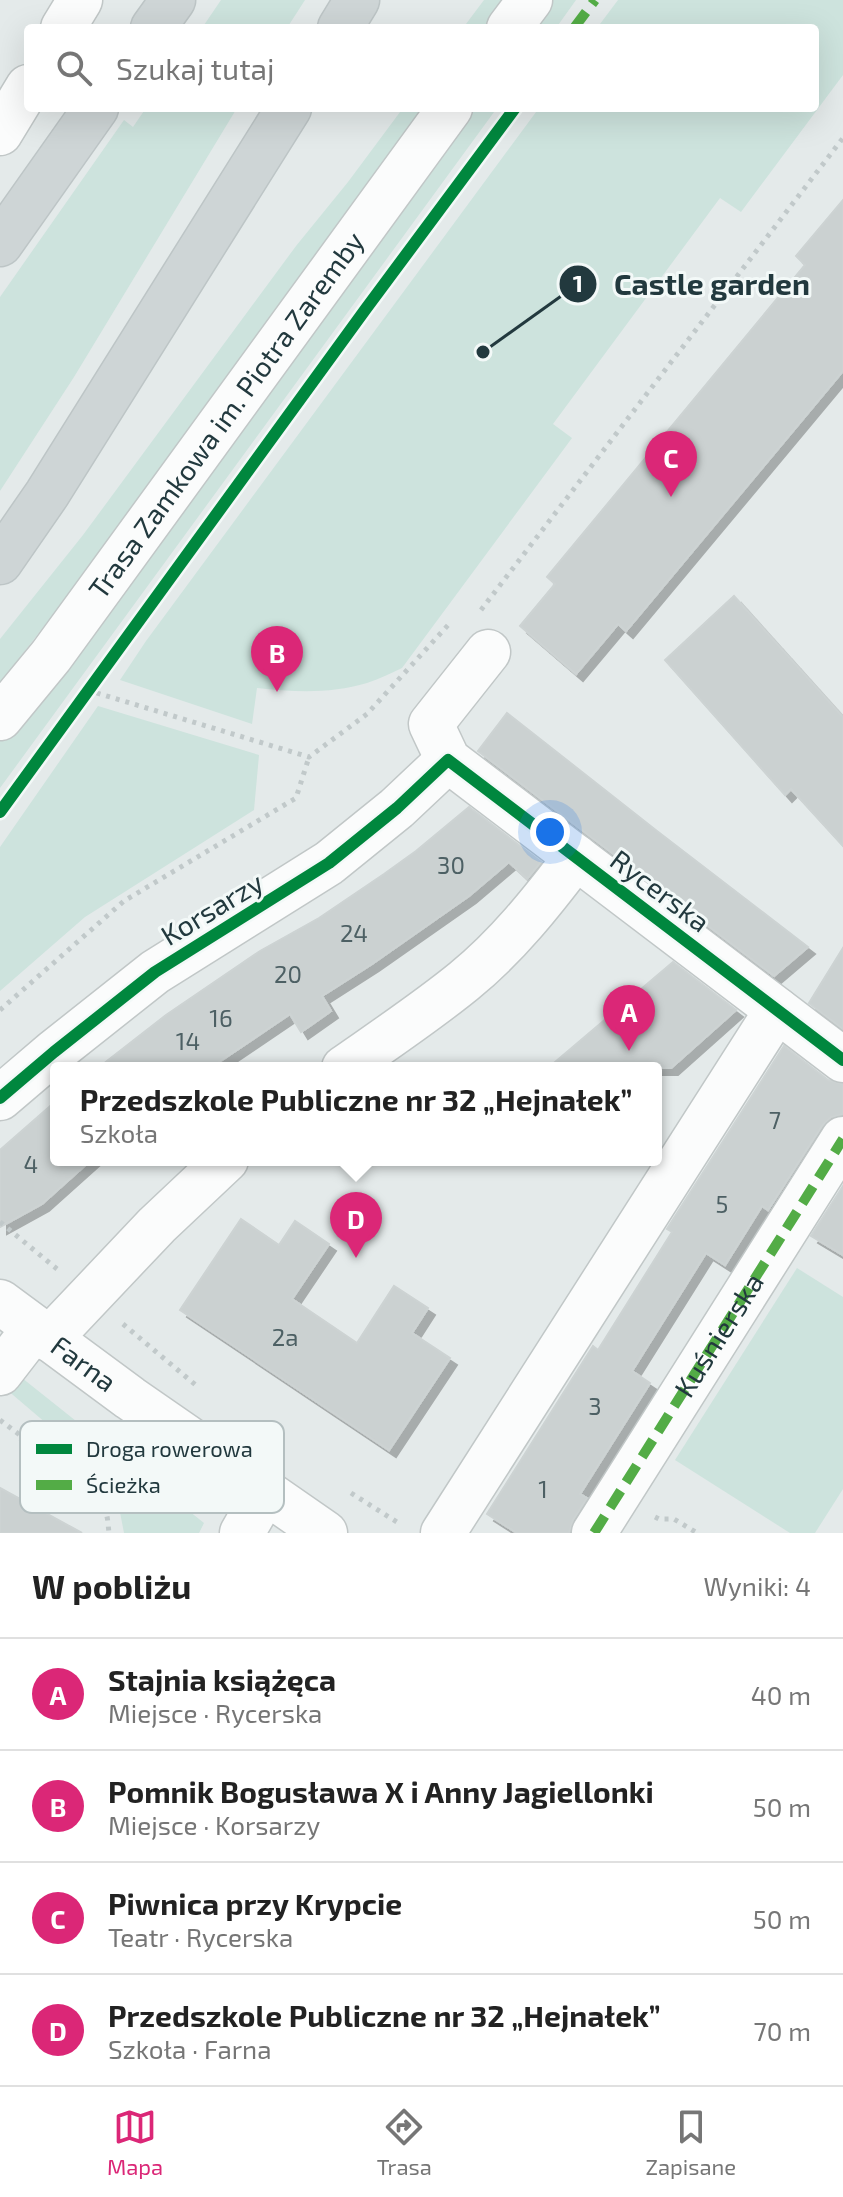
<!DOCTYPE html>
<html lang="pl">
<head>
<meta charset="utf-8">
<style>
  body { margin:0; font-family:"Exo 2",sans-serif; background:#f2f2f2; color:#222 }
  .you { position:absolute; left:550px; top:832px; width:28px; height:28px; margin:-20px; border:6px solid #fff; border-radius:50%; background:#1a73e8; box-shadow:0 0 0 12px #1a73e833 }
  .badge { display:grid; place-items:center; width:52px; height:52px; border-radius:50%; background:#db2777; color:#fff; font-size:26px; font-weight:700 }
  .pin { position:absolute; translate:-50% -66px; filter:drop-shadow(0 2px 4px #0008) }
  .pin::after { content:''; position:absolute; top:42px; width:28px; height:24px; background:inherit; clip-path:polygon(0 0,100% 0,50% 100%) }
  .popup { position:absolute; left:50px; top:1062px; width:612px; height:104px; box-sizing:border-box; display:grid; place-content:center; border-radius:8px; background:#fff; filter:drop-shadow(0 2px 6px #0005); font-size:26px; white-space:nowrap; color:#767676 }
  .popup b { font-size:30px; color:#222 }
  .popup::after { content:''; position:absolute; left:50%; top:100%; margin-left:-16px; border:16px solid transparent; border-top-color:#fff }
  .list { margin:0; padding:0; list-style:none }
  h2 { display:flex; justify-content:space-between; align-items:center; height:104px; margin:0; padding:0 32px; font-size:34px }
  h2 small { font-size:26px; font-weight:400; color:#767676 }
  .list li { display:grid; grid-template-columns:52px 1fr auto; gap:24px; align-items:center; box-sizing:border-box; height:112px; padding:0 32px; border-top:2px solid #e0e0e0 }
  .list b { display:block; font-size:30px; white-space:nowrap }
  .list p { margin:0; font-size:26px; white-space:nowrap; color:#767676 }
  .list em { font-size:26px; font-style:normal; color:#767676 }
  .icon { flex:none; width:44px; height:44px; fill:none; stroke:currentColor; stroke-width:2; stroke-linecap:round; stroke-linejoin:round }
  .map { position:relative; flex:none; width:843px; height:1533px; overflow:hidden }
  .search { position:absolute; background:#fff; box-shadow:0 8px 32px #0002; left:24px; right:24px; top:24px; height:88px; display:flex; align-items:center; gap:20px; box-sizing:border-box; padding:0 28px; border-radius:8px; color:#767676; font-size:30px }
  .sheet { height:552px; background:#fff }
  nav { display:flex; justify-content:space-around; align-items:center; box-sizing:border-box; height:112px; border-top:2px solid #e0e0e0; background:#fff; font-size:22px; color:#767676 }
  nav a { display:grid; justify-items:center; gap:4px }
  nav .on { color:#db2777 }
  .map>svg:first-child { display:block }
  .green { fill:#cde3dd }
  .building { fill:#cbd1d1; stroke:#cdd3d3; stroke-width:2; filter:url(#shadow) }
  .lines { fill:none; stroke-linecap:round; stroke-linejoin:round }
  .minor-casing { stroke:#c1c7c7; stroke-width:47 }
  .major-casing { stroke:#bdc5c6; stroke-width:47 }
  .path { stroke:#c1c9ca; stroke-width:5; stroke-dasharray:4 6; stroke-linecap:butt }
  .minor { stroke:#fbfcfc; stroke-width:44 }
  .major { stroke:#ced5d6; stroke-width:44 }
  .quiet { stroke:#53ac46; stroke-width:10; stroke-dasharray:20 10; stroke-linecap:butt }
  .cycleway-casing { stroke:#f3f9f8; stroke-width:17 }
  .cycleway { stroke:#00873e; stroke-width:12 }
  .labels { text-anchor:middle; stroke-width:6; stroke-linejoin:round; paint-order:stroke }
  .number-label { font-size:24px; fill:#4d6064 }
  .street-label { font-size:28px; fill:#22393e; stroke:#f3f9f8 }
  .key { fill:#f3f9f8; stroke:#b4bfc0; stroke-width:2 }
  .key-label { font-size:22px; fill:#22393e }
  .leader { fill:none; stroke:#22393e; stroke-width:3 }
  .callout-dot { fill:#22393e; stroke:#f3f9f8; stroke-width:3 }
  .mark-label { font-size:24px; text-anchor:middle; font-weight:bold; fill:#fff }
  .callout-label { font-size:30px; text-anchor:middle; font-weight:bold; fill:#22393e; stroke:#f3f9f8; stroke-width:6; stroke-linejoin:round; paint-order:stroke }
</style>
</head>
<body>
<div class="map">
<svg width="843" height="1533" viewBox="0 0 843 1533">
  <defs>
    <filter id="shadow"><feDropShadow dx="7" dy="7" stdDeviation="0" flood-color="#0004"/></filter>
  </defs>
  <rect width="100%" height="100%" fill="#e4eaea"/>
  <!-- green -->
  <g class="green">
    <path d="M 221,0 L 305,0 L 287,28 L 202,28 Z"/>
    <path d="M 484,0 L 508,0 L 488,28 L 463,28 Z"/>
    <path d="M 552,0 L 576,0 L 556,28 L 531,28 Z"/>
    <path d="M 618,0 L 843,0 L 843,75 L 741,212 L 720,198 L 553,424 L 572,438 L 402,668 C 391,673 379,679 367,683 C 331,694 294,692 257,688 L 252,724 L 120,680 L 146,641 L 539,108 L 815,108 L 815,28 L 597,28 Z"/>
    <path d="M 146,108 L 237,108 L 74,377 L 0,491 L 0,297 L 124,120 L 133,127 Z"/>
    <path d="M 403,108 L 428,108 L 76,585 L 0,683 L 0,639 L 83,535 L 296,246 L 348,182 Z"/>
    <path d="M 472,108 L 497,108 L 0,788 L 0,739 L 51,682 Z"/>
    <path d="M 98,706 L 259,755 L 254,810 L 85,917 L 0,991 L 0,847 Z"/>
    <path d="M 797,1268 L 843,1297 L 843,1489 L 815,1533 L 790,1533 L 675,1460 Z"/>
    <path d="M 17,1374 L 204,1523 L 199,1533 L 124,1533 L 114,1481 L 6,1389 Z"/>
  </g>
  <!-- building -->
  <g class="building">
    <path d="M 843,200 L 843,371 L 626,631 L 618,624 L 576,674 L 520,626 L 555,584 L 547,577 L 805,265 L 796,256 Z"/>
    <path d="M 734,596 L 843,717 L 843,846 L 791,789 L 785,795 L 665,660 Z"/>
    <path d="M 507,713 L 657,831 L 808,947 L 774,976 L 478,751 Z"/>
    <path d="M 469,807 L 541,862 L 527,879 L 509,862 L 469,896 L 372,964 L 322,996 L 331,1011 L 301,1032 L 290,1014 L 210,1068 L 98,1068 L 166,1015 L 260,951 L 319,918 L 384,874 L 416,851 Z"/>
    <path d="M 843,948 L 843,1029 L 809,1003 Z"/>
    <path d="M 673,962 L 736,1010 L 671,1068 L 548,1068 Z"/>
    <path d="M 784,1046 L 828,1080 L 843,1084 L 843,1114 L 831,1117 L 822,1126 L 768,1210 L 762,1206 L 725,1265 L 706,1253 L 632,1371 L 650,1383 L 580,1494 L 587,1498 L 573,1520 L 569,1533 L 517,1533 L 487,1514 L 593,1346 L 598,1350 L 672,1232 L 667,1229 Z"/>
    <path d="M 56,1101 L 56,1160 L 91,1160 L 42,1204 L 0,1227 L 0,1150 Z"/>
    <path d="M 843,1186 L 843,1255 L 811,1236 Z"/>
    <path d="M 241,1219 L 279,1245 L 295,1221 L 329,1244 L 292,1299 L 357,1343 L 394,1286 L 428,1308 L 412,1333 L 450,1358 L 389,1450 L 180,1310 Z"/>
    <path d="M 0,1488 L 82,1533 L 0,1533 Z"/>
  </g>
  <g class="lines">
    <!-- minor casing -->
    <g class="minor-casing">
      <g id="minor">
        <path d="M 63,28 L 80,0"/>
        <path d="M 509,28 L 530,0"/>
        <path d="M 0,133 L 28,87"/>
        <path d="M 488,652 L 431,724 L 448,760 L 843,1060"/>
        <path id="s1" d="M 0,718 L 51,656 L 450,108"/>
        <path d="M 344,1068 C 384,1040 426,1012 464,981 C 507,946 542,902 576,857"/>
        <path d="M 0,1098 L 54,1052 L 155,972 L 329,863 L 397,808 L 448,760"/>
        <path id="s2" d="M 0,1302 L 130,1398 L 325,1533"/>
        <path d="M 49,1339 L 157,1225 L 226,1160"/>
        <path d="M 0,1373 L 34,1329"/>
        <path d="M 242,1533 L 265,1493"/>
        <path d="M 443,1533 L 777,1010"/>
        <path id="s3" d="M 594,1533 L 843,1139"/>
      </g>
    </g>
    <!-- major casing -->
    <g class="major-casing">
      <g id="major">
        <path d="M 153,28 L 173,0"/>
        <path d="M 340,28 L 357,0"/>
        <path d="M 0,244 L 96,108"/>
        <path d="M 0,562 L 47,494 L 289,108"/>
      </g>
    </g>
    <!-- path -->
    <g class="path">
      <path d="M 481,610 L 843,138"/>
      <path d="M 87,690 L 309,757 L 367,714 L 450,623"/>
      <path d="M 0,1010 L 124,901 L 296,798 L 309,757"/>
      <path d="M 0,1222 L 57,1269"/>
      <path d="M 123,1324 L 198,1387"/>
      <path d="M 0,1420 L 20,1435 L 24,1451 L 31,1459 C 50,1470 94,1489 104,1508 C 108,1515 108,1525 109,1533"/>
      <path d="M 172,1485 L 205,1511"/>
      <path d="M 351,1493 L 400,1524"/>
      <path d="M 655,1517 L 659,1519 L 674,1519 L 697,1533"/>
    </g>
    <!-- minor -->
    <use href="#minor" class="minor"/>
    <!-- major -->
    <use href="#major" class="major"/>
    <!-- quiet -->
    <g class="quiet">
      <path d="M 574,28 L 595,0"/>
      <path d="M 594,1533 L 843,1139"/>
    </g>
    <!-- cycleway casing -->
    <g class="cycleway-casing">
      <g id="cycleway">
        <path d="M 0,812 L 365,310 L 515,108"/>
        <path d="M 0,1098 L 54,1052 L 155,972 L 329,863 L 397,808 L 448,760 L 843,1060"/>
      </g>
    </g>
    <!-- cycleway -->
    <use href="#cycleway" class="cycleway"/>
  </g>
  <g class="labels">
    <!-- number labels -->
    <g class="number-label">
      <text x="451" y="874">30</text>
      <text x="354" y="942">24</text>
      <text x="288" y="983">20</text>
      <text x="221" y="1027">16</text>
      <text x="188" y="1050">14</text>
      <text x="775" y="1129">7</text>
      <text x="31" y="1173">4</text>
      <text x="722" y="1213">5</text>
      <text x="285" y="1346">2a</text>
      <text x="595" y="1415">3</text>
      <text x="543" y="1498">1</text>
    </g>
    <!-- street labels -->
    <g class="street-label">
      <text dy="10" stroke="none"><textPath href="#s1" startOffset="378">Trasa Zamkowa im. Piotra Zaremby</textPath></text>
      <text transform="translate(660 891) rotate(37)" y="10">Rycerska</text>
      <text transform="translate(212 909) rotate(-31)" y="10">Korsarzy</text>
      <text dy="10" stroke="none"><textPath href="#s3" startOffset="234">Kuśnierska</textPath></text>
      <text dy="10" stroke="none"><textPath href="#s2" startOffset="104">Farna</textPath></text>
    </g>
  </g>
  <!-- legend -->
  <rect x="20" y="1421" width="264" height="92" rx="12" class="key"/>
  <rect x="36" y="1444" width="36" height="10" fill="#00873e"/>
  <rect x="36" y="1480" width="36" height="10" fill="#53ac46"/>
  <g class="key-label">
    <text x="86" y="1457">Droga rowerowa</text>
    <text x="86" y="1493">Ścieżka</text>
  </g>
  <!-- callouts -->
  <path class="leader" d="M483 352L578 284"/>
  <g class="callout-dot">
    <circle cx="483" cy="352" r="8"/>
    <circle cx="578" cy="284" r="20"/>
  </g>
  <g class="mark-label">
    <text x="578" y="292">1</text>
  </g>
  <g class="callout-label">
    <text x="712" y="295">Castle garden</text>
  </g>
</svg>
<div class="you"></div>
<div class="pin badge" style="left:629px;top:1051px">A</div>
<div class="pin badge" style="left:277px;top:692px">B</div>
<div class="pin badge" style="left:671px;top:497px">C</div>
<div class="pin badge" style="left:356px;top:1258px">D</div>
<div class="popup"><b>Przedszkole Publiczne nr 32 „Hejnałek”</b>Szkoła</div>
<div class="search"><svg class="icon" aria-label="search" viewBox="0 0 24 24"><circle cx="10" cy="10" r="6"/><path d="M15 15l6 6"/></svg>Szukaj tutaj</div>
</div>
<section class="sheet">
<h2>W pobliżu<small>Wyniki: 4</small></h2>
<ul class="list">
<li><span class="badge">A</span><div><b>Stajnia książęca</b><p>Miejsce · Rycerska</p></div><em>40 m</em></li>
<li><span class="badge">B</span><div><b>Pomnik Bogusława X i Anny Jagiellonki</b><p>Miejsce · Korsarzy</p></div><em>50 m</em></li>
<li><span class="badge">C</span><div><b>Piwnica przy Krypcie</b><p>Teatr · Rycerska</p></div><em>50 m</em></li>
<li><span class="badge">D</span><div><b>Przedszkole Publiczne nr 32 „Hejnałek”</b><p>Szkoła · Farna</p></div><em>70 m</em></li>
</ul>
</section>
<nav>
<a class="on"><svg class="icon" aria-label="map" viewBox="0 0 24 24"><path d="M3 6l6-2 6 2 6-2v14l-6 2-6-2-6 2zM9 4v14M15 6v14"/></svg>Mapa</a>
<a><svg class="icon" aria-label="directions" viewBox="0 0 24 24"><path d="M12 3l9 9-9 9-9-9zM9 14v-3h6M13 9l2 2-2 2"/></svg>Trasa</a>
<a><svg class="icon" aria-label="saved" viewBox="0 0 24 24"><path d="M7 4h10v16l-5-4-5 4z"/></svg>Zapisane</a>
</nav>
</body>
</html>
